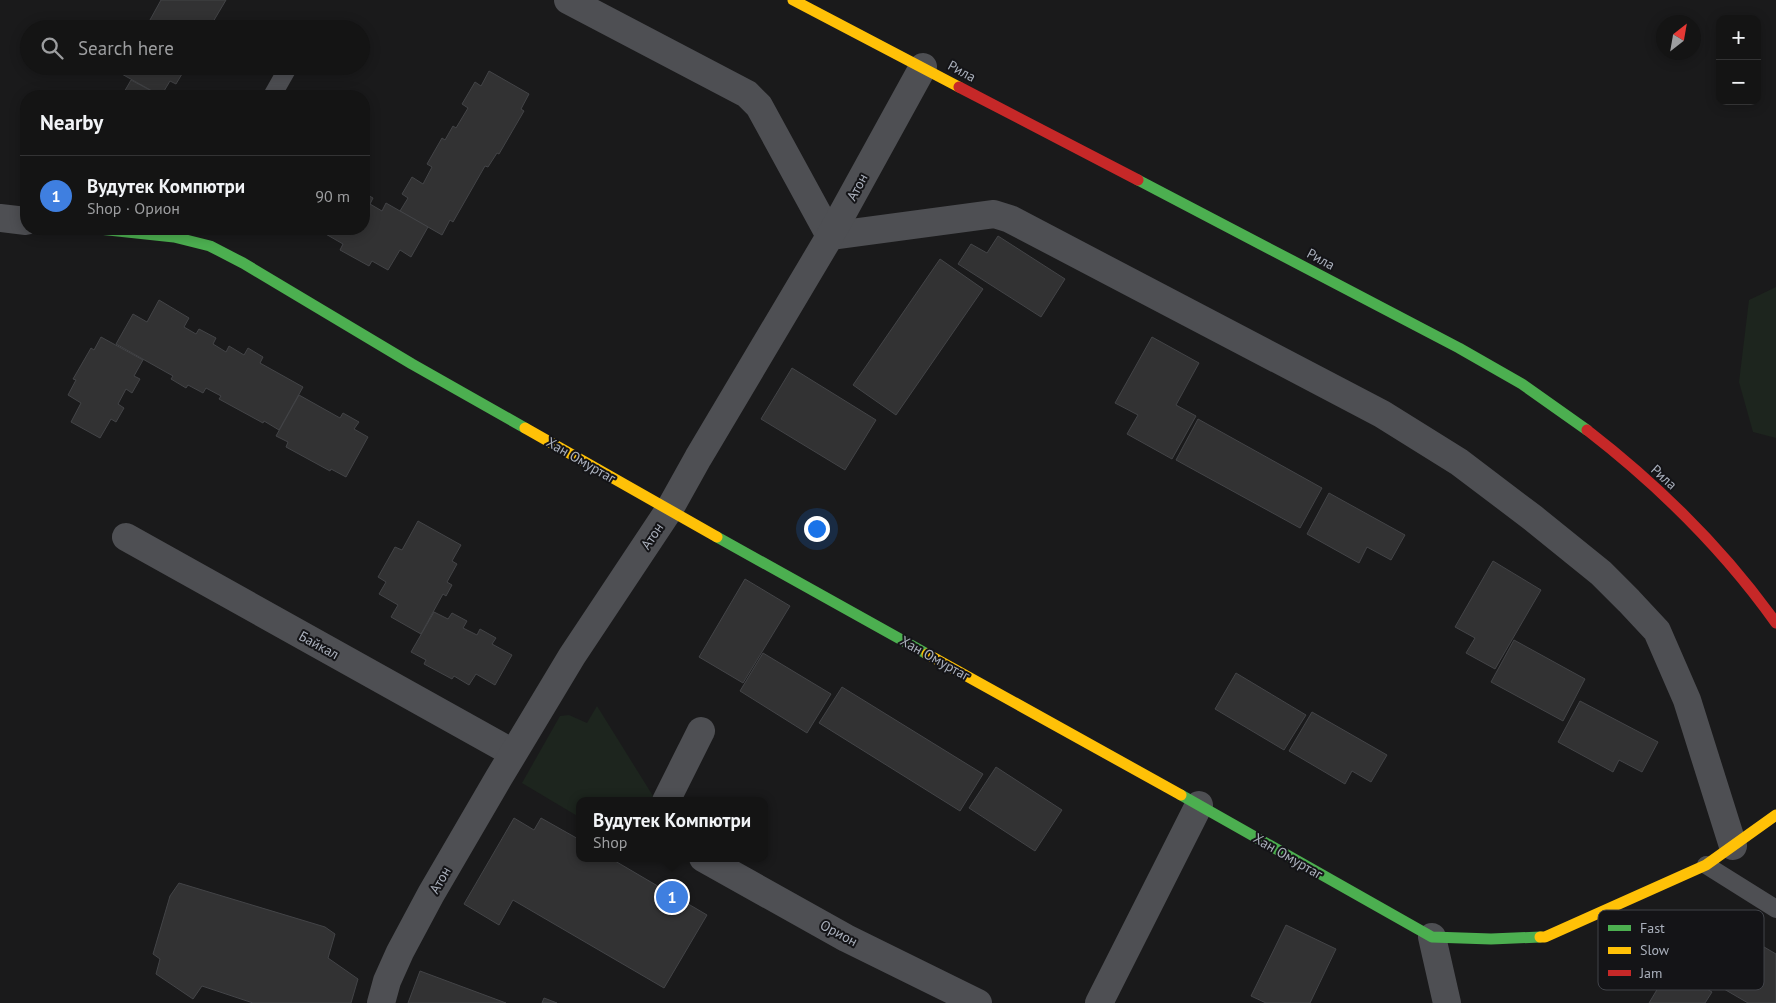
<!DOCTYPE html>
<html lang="en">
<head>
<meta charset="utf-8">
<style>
  body { margin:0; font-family:"PT Sans",sans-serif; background:#212122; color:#f1f3f6 }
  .controls { position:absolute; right:15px; top:15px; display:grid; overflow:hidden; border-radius:10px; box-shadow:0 2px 12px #0003 }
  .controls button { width:45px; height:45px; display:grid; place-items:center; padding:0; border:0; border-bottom:1px solid #333334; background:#141414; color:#f1f3f6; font:25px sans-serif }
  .compass { position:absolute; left:1656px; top:15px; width:45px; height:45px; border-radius:50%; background:#141414; box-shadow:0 2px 12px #0003; rotate:31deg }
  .you { position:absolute; left:816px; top:528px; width:18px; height:18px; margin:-12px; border:4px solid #fff; border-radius:50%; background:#1a73e8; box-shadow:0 0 0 8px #1a73e833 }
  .badge { display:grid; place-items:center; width:32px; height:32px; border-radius:50%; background:#0b8043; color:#fff; font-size:16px; font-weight:700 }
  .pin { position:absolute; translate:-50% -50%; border:2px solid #fff; box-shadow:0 1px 5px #0006 }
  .popup { position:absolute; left:576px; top:797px; width:192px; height:65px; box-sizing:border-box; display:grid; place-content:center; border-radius:10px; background:#141414; filter:drop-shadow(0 1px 4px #0005); font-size:16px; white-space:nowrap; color:#9d9ea0 }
  .popup b { font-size:19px; color:#f1f3f6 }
  .popup::after { content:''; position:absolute; left:50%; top:100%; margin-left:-10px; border:10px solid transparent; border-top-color:#141414 }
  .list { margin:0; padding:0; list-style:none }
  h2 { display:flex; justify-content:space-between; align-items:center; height:65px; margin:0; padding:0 20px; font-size:21px }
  h2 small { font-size:16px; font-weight:400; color:#9d9ea0 }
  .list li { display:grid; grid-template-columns:32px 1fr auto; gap:15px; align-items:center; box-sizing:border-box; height:80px; padding:0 20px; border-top:1px solid #333334 }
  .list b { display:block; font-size:19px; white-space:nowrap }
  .list p { margin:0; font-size:16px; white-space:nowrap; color:#9d9ea0 }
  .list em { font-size:16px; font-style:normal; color:#9d9ea0 }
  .icon { flex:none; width:28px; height:28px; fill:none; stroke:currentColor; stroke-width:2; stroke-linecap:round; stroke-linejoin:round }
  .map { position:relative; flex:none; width:1776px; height:1003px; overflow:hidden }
  .search { position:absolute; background:#141414; box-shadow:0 2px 12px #0003; left:20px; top:20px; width:350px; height:55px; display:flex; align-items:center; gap:12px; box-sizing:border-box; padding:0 18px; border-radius:28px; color:#9d9ea0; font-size:19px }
  .panel { position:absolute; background:#141414; box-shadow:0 2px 12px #0003; left:20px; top:90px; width:350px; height:145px; border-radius:20px }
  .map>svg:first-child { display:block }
  .green { fill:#1d251e }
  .building { fill:#323233; stroke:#434447 }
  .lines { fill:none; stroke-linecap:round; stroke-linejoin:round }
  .lane { stroke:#4e4f53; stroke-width:18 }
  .street { stroke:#4e4f53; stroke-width:28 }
  .fast { stroke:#4caf50; stroke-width:11 }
  .slow { stroke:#ffc107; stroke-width:11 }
  .jam { stroke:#c62828; stroke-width:11 }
  .labels { text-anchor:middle; stroke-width:4; stroke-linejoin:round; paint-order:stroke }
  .street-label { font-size:14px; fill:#aab0bc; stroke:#141417 }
  .key { fill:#141417; stroke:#414349; stroke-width:1 }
  .key-label { font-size:14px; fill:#aab0bc }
</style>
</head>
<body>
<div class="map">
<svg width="1776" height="1003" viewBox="0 0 1776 1003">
  <rect width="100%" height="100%" fill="#1a1a1b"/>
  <!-- green -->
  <g class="green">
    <path d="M 1776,287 L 1776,438 L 1753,432 L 1739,382 L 1749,300 Z"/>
    <path d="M 597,706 L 653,796 L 651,801 L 580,801 L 579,817 L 522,783 L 560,716 L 569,715 L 587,723 Z"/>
  </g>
  <!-- building -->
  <g class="building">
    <path d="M 161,0 L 226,0 L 210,27 L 205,24 L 203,29 L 145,29 Z"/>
    <path d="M 123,66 L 182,66 L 185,69 L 176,84 L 170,81 L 161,96 L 120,73 Z"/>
    <path d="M 489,71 L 529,94 L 521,109 L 524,111 L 499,154 L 497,153 L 488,167 L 485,166 L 453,222 L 450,220 L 442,235 L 400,211 L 408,198 L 402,194 L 412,177 L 423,184 L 432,167 L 427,164 L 442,138 L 445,140 L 453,126 L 456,128 L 468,108 L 462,104 L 475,82 L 481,86 Z"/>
    <path d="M 131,80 L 161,96 L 119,96 L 121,93 L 123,94 Z"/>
    <path d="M 364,193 L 373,198 L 370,204 L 382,211 L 386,203 L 428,227 L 411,257 L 400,250 L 388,270 L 372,261 L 369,266 L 340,250 L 343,244 L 317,229 L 364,229 Z"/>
    <path d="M 998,236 L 1065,279 L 1041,317 L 958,264 L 971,244 L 987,253 Z"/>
    <path d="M 940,259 L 983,289 L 896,415 L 853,385 Z"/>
    <path d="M 159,300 L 189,318 L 184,327 L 196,334 L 199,329 L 216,338 L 213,344 L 226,352 L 229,346 L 244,355 L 248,348 L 263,357 L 260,363 L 303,387 L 279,430 L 264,421 L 263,423 L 219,399 L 221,396 L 206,388 L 203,393 L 188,385 L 186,388 L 171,379 L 173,376 L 116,344 L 133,314 L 147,322 Z"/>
    <path d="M 101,337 L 143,360 L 134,376 L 140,379 L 132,393 L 126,389 L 118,404 L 124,408 L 116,422 L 111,419 L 100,438 L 71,422 L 81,403 L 68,395 L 76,380 L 73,379 L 91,348 L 94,350 Z"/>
    <path d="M 1152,337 L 1199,363 L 1176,405 L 1196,416 L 1172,459 L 1127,434 L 1138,415 L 1115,403 Z"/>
    <path d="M 792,368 L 876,420 L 845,470 L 761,419 Z"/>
    <path d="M 299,395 L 340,418 L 343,413 L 359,422 L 354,429 L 368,437 L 346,477 L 331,469 L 330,471 L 286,447 L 288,442 L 276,436 Z"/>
    <path d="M 1198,419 L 1322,488 L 1300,528 L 1176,460 Z"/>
    <path d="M 1329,493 L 1405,535 L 1391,560 L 1367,547 L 1359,563 L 1307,534 Z"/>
    <path d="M 418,521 L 461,545 L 452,561 L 457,564 L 447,582 L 452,585 L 446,596 L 443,594 L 421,634 L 391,617 L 398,605 L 379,594 L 386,582 L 378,577 L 395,547 L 402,550 Z"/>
    <path d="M 1493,561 L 1541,590 L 1495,669 L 1466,653 L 1475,638 L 1455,627 Z"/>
    <path d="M 745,579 L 790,606 L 743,683 L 699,657 Z"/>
    <path d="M 434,612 L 448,619 L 452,613 L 467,621 L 463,628 L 477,635 L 480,629 L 496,638 L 492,644 L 512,655 L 495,685 L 476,674 L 469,685 L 454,676 L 452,679 L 424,664 L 426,660 L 411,652 Z"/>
    <path d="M 1514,640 L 1585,679 L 1563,721 L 1491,682 Z"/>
    <path d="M 763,653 L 831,694 L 807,733 L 740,691 Z"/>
    <path d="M 1236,673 L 1306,715 L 1284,750 L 1215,709 Z"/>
    <path d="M 842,687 L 983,774 L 960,811 L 819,723 Z"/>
    <path d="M 1580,701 L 1658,742 L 1642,772 L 1619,760 L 1613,772 L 1558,742 Z"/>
    <path d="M 1312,712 L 1387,755 L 1371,782 L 1352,771 L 1345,784 L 1289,751 Z"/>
    <path d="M 996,767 L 1062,810 L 1035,851 L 969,808 Z"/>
    <path d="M 514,818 L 534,830 L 541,818 L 580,840 L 580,858 L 610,858 L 707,915 L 664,988 L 513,900 L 499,925 L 464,904 Z"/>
    <path d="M 179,883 L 325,927 L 335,934 L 328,958 L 358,979 L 351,1003 L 253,1003 L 202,986 L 193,999 L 156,974 L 160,959 L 153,954 L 170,896 Z"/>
    <path d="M 1286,925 L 1336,949 L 1310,1003 L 1266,1003 L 1251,996 Z"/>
    <path d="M 1730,927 L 1776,954 L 1776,1003 L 1748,1003 L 1688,968 L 1707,936 L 1720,944 Z"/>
    <path d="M 1670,968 L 1712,992 L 1705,1003 L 1649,1003 Z"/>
    <path d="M 420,971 L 506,1003 L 408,1003 Z"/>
    <path d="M 544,998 L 557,1003 L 542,1003 Z"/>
  </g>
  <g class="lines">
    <!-- lane -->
    <g class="lane">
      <path d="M 272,96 L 289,66"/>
      <path d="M 1706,865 L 1776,909"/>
    </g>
    <!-- street -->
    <g class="street">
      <path d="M 568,0 L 747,94 L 759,106 L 830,236 L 994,214 L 1010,219 L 1382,414 L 1459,462 L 1533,518 L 1601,573 L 1629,601 L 1657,631 L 1687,700 L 1733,846"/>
      <path d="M 0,218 L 26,221"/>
      <path d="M 126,537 L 513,753"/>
      <path d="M 666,801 L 701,731"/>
      <path d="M 703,858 L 846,938 L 978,1003"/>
      <path d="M 1432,937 L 1447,1003"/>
      <path d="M 381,1003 L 387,981 L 400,952 L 431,894 L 498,779 L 572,656 L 669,510 L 698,458 L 830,236 L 923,67"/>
      <path d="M 1099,1003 L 1199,805"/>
    </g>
    <!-- fast -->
    <g class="fast">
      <path d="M 1138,180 L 1459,348 L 1522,384 L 1587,430"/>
      <path d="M 99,229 L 174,237 L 210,246 L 243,263 L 412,364 L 525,428"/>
      <path d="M 717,537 L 927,654"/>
      <path d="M 1181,795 L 1432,937 L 1491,939 L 1540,937"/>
    </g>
    <!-- slow -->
    <g class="slow">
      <path d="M 793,0 L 959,87"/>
      <path d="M 525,428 L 717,537"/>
      <path d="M 927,654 L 1181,795"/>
      <path d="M 1540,937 L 1545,937 L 1706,865 L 1776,815"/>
    </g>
    <!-- jam -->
    <g class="jam">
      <path d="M 959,87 L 1138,180"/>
      <path d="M 1587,430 C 1658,485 1724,550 1776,623"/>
    </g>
  </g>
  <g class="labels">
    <!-- street labels -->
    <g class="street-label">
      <text transform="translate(962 71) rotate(28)" y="5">Рила</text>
      <text transform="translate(857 187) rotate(-62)" y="5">Атон</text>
      <text transform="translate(1321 259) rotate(28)" y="5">Рила</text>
      <text transform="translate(581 460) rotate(30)" y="5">Хан Омуртаг</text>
      <text transform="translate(1664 477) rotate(42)" y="5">Рила</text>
      <text transform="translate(652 536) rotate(-56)" y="5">Атон</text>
      <text transform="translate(319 645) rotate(29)" y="5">Байкал</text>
      <text transform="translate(935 658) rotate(29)" y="5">Хан Омуртаг</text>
      <text transform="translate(1288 856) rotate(30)" y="5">Хан Омуртаг</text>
      <text transform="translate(440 880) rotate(-60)" y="5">Атон</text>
      <text transform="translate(839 933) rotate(28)" y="5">Орион</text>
    </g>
  </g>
  <!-- legend -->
  <rect x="1598" y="910" width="166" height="80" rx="8" class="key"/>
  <rect x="1608" y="925" width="23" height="6" fill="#4caf50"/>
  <rect x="1608" y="947" width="23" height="7" fill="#ffc107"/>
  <rect x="1608" y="970" width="23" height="6" fill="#c62828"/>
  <g class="key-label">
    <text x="1640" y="933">Fast</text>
    <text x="1640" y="955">Slow</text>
    <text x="1640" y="978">Jam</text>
  </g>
</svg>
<div class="controls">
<button>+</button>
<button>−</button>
</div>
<svg class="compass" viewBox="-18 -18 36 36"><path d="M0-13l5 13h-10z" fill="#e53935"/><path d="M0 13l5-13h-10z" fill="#9d9ea0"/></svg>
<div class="you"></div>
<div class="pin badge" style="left:672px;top:897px;background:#3f7fe0">1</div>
<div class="popup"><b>Вудутек Компютри</b>Shop</div>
<div class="search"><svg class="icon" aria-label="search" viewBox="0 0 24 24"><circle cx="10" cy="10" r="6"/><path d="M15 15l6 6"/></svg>Search here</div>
<section class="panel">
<h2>Nearby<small></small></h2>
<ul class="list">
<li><span class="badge" style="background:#3f7fe0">1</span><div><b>Вудутек Компютри</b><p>Shop · Орион</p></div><em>90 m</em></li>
</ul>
</section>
</div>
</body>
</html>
